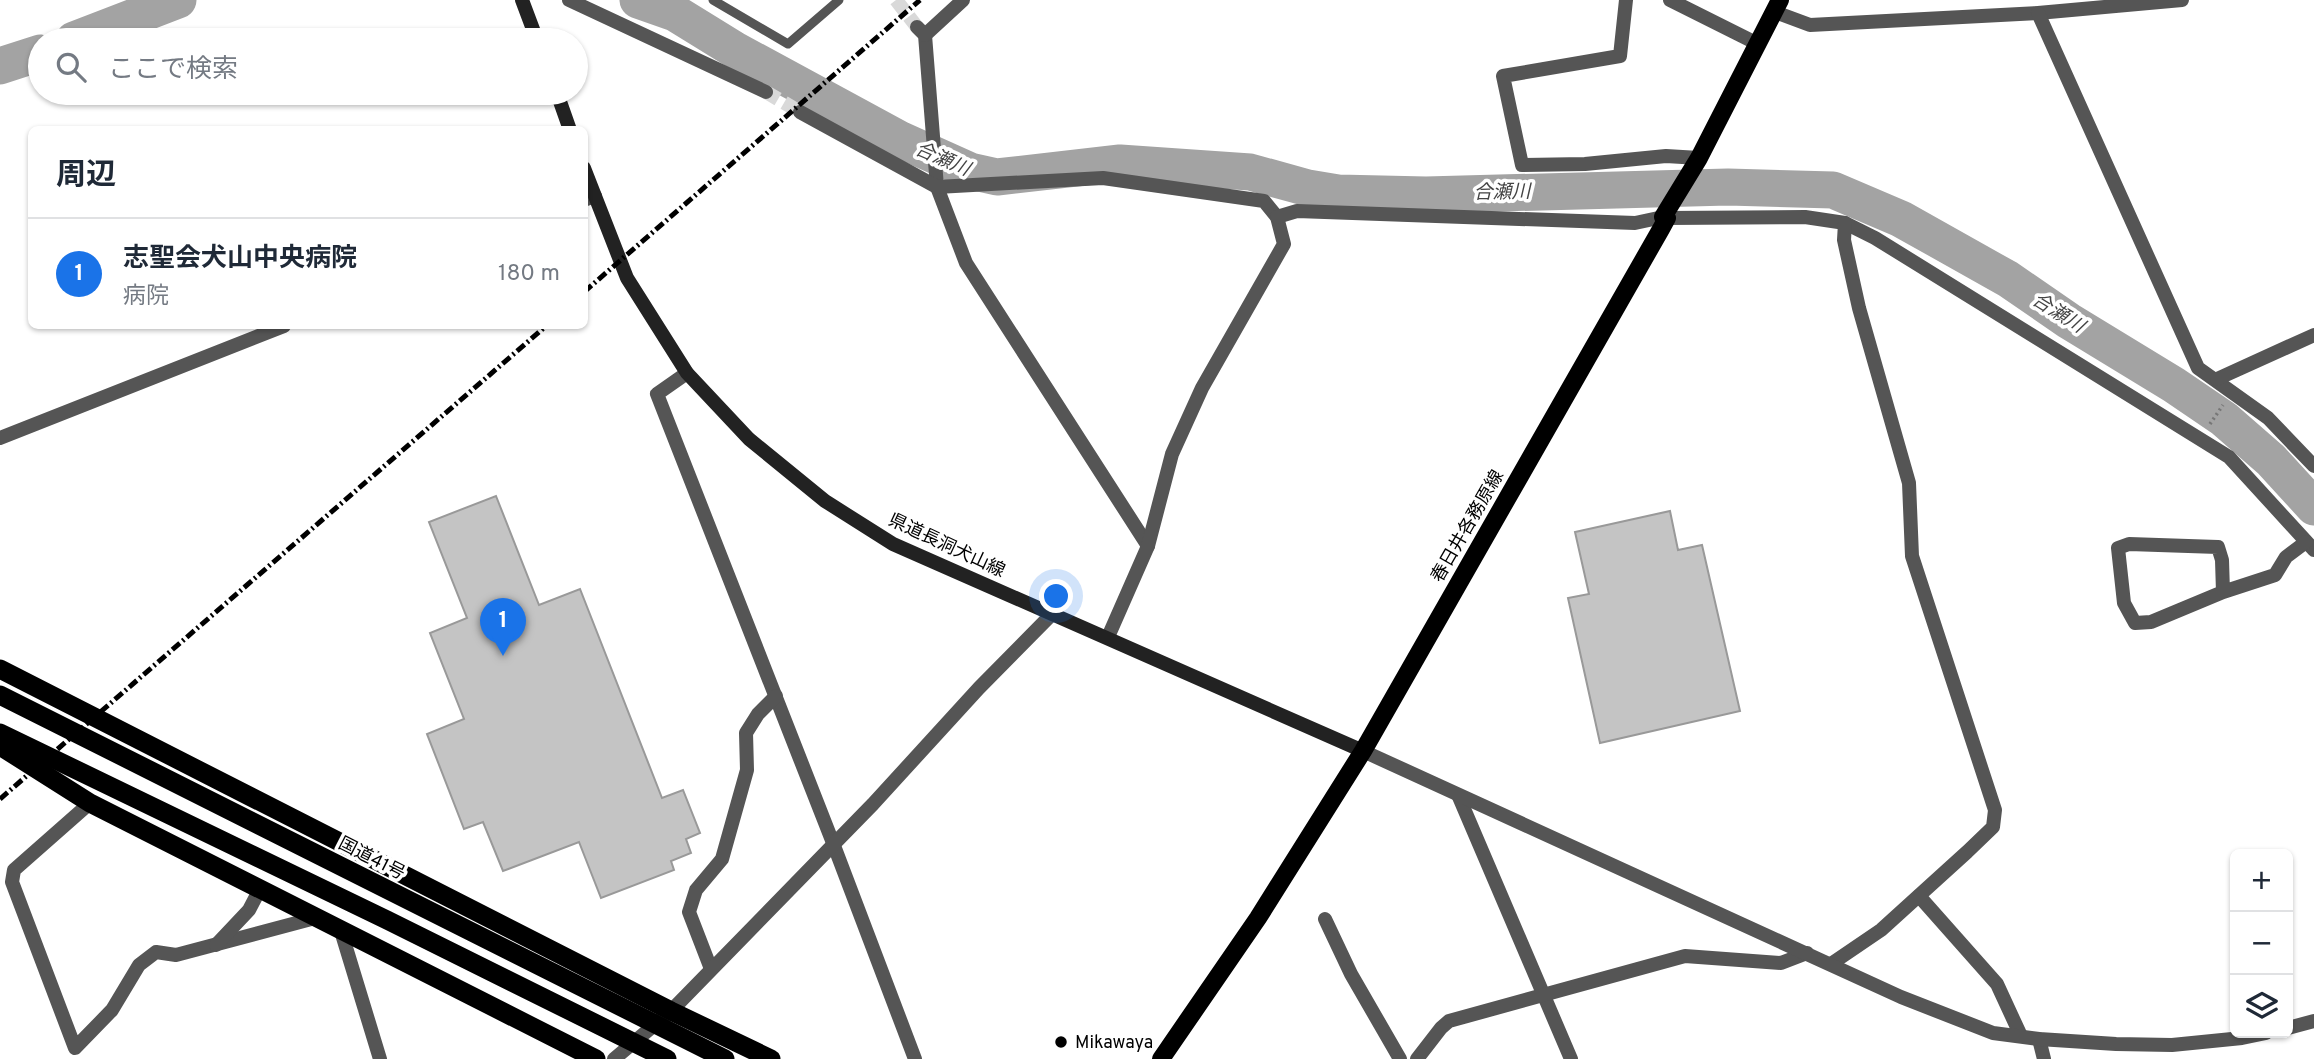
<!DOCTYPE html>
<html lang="ja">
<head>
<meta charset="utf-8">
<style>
  body { margin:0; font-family:Overpass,"Noto Sans JP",sans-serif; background:#f2f2f3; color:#1f2937 }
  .controls { position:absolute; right:21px; bottom:21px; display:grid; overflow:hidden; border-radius:10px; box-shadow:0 2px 5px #0004 }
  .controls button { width:63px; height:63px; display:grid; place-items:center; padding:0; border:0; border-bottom:2px solid #e0e1e3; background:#fff; color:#1f2937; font:35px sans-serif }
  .you { position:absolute; left:1057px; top:597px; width:24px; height:24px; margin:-18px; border:5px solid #fff; border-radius:50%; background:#1a73e8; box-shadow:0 0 0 10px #1a73e833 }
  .badge { display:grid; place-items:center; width:46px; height:46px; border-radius:50%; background:#1a73e8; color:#fff; font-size:23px; font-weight:700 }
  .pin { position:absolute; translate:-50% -58px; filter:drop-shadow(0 2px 4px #0008) }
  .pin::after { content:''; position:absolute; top:37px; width:24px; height:21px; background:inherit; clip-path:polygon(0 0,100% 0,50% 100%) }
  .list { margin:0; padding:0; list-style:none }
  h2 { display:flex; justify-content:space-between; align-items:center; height:91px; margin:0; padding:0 28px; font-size:30px }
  h2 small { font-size:23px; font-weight:400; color:#747a83 }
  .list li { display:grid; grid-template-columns:46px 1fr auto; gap:21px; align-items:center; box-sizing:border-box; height:112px; padding:0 28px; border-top:2px solid #e0e1e3 }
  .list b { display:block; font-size:26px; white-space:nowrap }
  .list p { margin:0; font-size:23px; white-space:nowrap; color:#747a83 }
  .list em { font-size:23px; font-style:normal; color:#747a83 }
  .icon { flex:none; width:38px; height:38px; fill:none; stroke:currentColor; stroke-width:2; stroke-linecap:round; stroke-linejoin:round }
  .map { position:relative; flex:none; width:2314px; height:1059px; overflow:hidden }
  .search { position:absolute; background:#fff; box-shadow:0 2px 5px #0004; left:28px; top:28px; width:560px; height:77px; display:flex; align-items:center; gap:18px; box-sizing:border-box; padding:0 24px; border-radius:38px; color:#747a83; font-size:26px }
  .panel { position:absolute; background:#fff; box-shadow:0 2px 5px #0004; left:28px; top:126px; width:560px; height:203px; border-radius:10px }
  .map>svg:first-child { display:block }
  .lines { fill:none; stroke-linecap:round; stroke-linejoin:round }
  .river { stroke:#a3a3a3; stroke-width:37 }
  .building { fill:#c4c4c4; stroke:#999; stroke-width:2 }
  .minor-tunnel { stroke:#d9d9d9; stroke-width:14; stroke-dasharray:14 7; stroke-linecap:butt }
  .path { stroke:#777; stroke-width:3.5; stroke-dasharray:2 3.5; stroke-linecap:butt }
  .service { stroke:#555; stroke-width:9 }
  .minor { stroke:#555; stroke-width:14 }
  .tertiary { stroke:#555; stroke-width:14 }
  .secondary { stroke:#222; stroke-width:14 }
  .primary { stroke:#000; stroke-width:18 }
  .trunk { stroke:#000; stroke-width:19 }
  .rail { stroke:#000; stroke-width:5; stroke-dasharray:10 3.5 2 3.5; stroke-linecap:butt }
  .poi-dot { fill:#000; stroke:#fff; stroke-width:2.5 }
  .labels { text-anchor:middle; stroke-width:7; stroke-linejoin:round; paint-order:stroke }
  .street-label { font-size:18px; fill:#000; stroke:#fff }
  .poi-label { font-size:18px; fill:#000; stroke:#fff; text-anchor:start }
  .water-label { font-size:19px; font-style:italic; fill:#444; stroke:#fff }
</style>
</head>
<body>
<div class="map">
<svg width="2314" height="1059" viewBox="0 0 2314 1059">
  <rect width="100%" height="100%" fill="#fff"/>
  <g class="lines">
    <!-- river -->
    <g class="river">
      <path d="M 638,0 L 675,13 L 735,50 L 901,140 L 970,171 L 997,177 L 1120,163 L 1250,172 L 1308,188 L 1338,193 L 1426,195 L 1728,187 L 1833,190 L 1901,219 L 2008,279 L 2069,321 L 2174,385 L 2224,419 L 2271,460 L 2314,507"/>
      <path d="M 74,40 L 178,0"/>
      <path d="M 0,66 L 40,53"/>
    </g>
  </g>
  <!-- building -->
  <g class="building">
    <path d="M 496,496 L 539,605 L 580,589 L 662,798 L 683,790 L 700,833 L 686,839 L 691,853 L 671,861 L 674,870 L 601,898 L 579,842 L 503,871 L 483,822 L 464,829 L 427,734 L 464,719 L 430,633 L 467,618 L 429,522 Z"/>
    <path d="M 1670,511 L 1678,550 L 1702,545 L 1740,711 L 1600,743 L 1568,598 L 1589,594 L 1575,532 Z"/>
  </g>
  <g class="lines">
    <!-- minor-tunnel -->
    <g class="minor-tunnel">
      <path d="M 896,0 L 917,27"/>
      <path d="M 766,92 L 800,112"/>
    </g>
    <!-- path -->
    <path class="path" d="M 2210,424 L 2223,405"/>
    <!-- service -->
    <path class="service" d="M 713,0 L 788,44 L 839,0"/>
    <!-- minor -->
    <g class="minor">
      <path d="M 569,0 L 766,92"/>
      <path d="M 1626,0 L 1620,56 L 1503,76 L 1522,165 L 1585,164 L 1666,156 L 1699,158"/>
      <path d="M 1670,0 L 1758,44"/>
      <path d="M 1775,12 L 1810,25 L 2038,13 L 2182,0"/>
      <path d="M 2038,13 L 2198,368 L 2268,418 L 2314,466"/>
      <path d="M 917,27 L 925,35 L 937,187 L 966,263 L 1148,546"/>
      <path d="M 925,35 L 963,0"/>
      <path d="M 800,112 L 937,187 L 1103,178 L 1264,201 L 1277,217 L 1284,244 L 1202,388 L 1172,454 L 1148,546 L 1108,637"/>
      <path d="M 584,200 L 595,196"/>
      <path d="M 1277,217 L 1297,211 L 1635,223 L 1663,217"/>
      <path d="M 1667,218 L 1805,217 L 1845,223 L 1875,238 L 2229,457 L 2314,550"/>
      <path d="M 687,373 L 657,394 L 833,843 L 915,1059"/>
      <path d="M 2217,379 L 2314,335"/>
      <path d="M 0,438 L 284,326"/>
      <path d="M 2223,592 L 2222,560 L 2218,547 L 2129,544 L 2118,548 L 2124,603 L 2135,623 L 2151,622 L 2223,592 L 2275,575 L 2286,557 L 2306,542"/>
      <path d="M 1459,797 L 1571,1059"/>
      <path d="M 90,803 L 14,870 L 12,882 L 75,1048 L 112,1010 L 139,965 L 156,952 L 176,955 L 315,918"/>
      <path d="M 1919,896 L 1997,984 L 2021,1036"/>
      <path d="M 1325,919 L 1351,974 L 1400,1059"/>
      <path d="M 341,931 L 380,1059"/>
      <path d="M 216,945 L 249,910 L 260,889"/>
      <path d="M 1831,964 L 1881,930 L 1967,852 L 1993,827 L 1995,810 L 1912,556 L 1909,483 L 1859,308 L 1844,240 L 1845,223"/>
      <path d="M 711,969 L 689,912 L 696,890 L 722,859 L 747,770 L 746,733 L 758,714 L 776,696"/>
      <path d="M 2039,1039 L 2044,1059"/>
      <path d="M 614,1059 L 671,1011 L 873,804 L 979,688 L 1052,614"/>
      <path d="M 1417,1059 L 1441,1028 L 1449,1021 L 1685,956 L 1781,963 L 1807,953"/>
    </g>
    <!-- tertiary -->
    <g class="tertiary">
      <path d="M 1363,751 L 1901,997 L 1993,1033 L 2039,1039 L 2116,1044 L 2172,1045 L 2242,1038 L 2266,1033"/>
      <path d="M 2288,1028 L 2314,1021"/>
    </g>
    <!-- secondary -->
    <g class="secondary">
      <path d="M 522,0 L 537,40"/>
      <path d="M 557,93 L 570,130"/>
      <path d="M 584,168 L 627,278 L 687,373 L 749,439 L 825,501 L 893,544 L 1363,751"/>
    </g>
    <!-- primary -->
    <path class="primary" d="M 1161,1059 L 1258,918 L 1363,751 L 1661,229 L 1667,218 L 1663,217 L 1699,158 L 1780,0"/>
    <!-- trunk -->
    <g class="trunk">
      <path d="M 0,669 L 671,1011 L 771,1059"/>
      <path d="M 0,695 L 725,1059"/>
      <path d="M 0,733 L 387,920 L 667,1059"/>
      <path d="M 0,746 L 90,803 L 596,1059"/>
    </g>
    <!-- rail -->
    <g class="rail">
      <path d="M 584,292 L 920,0"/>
      <path d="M 0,799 L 546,326"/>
    </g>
  </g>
  <!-- markers -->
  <circle class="poi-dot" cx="1061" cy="1042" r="7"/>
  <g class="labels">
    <!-- street labels -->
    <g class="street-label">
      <text transform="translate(1467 526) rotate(-60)" y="6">春日井各務原線</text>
      <text transform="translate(947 545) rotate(25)" y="6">県道長洞犬山線</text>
      <text transform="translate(372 858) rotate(27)" y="6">国道41号</text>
    </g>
    <!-- poi labels -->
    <g class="poi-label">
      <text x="1075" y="1048">Mikawaya</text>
    </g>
    <!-- water labels -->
    <g class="water-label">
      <text transform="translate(943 158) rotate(23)" y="7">合瀬川</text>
      <text transform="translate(1502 191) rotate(-1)" y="7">合瀬川</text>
      <text transform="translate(2059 312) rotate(32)" y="7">合瀬川</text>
    </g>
  </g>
</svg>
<div class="controls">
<button>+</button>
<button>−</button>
<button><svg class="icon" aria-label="layers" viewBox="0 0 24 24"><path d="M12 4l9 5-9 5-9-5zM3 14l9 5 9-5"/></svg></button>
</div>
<div class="you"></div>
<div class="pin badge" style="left:503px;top:656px">1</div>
<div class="search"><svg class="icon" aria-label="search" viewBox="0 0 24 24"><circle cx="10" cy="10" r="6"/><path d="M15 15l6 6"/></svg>ここで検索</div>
<section class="panel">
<h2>周辺<small></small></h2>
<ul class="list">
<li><span class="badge">1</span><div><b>志聖会犬山中央病院</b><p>病院</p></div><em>180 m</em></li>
</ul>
</section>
</div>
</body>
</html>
